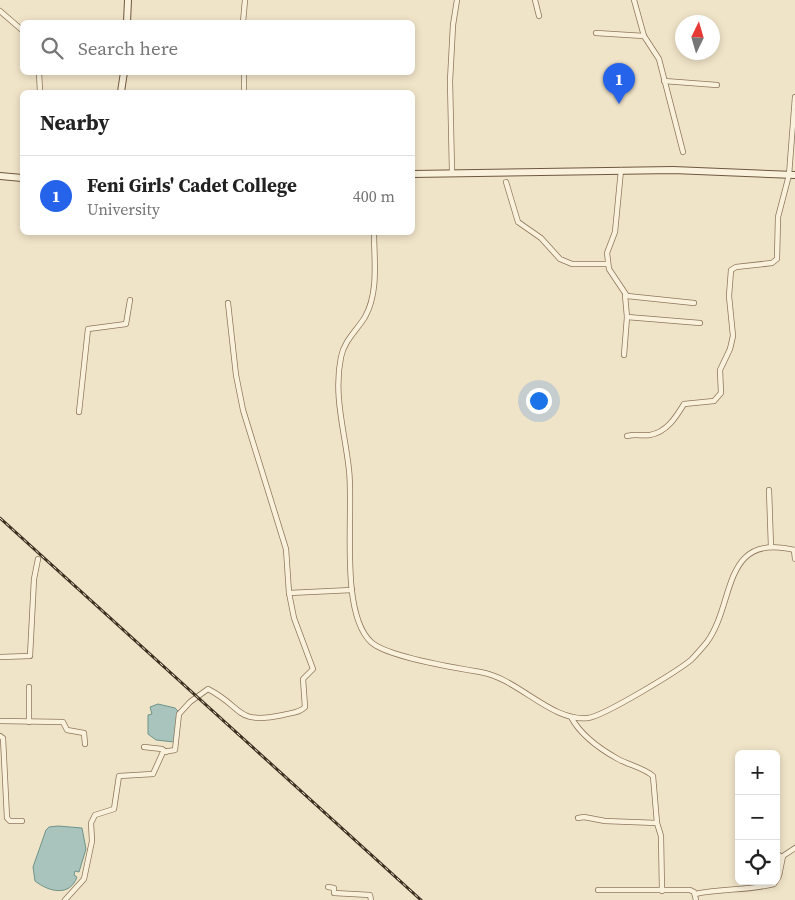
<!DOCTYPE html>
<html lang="en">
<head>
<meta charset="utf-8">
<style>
  body { margin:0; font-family:"Source Serif 4",serif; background:#f2f2f2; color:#222 }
  .controls { position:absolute; right:15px; bottom:15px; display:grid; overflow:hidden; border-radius:8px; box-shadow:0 2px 8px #0003 }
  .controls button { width:45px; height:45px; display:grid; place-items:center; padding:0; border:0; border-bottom:1px solid #e0e0e0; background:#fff; color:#222; font:25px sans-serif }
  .compass { position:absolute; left:675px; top:15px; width:45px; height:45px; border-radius:50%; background:#fff; box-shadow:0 2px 8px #0003; rotate:5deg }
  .you { position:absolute; left:538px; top:400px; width:18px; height:18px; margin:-12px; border:4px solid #fff; border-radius:50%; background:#1a73e8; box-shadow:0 0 0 8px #1a73e833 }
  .badge { display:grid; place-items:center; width:32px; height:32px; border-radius:50%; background:#2563eb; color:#fff; font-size:16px; font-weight:700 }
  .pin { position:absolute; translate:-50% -41px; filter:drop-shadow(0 1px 2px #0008) }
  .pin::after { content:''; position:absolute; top:26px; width:18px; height:15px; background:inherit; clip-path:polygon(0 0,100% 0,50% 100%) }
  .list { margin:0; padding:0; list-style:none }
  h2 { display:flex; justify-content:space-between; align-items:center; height:65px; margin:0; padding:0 20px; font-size:21px }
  h2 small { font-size:16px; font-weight:400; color:#767676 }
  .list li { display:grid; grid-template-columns:32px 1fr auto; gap:15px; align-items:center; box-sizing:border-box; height:80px; padding:0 20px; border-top:1px solid #e0e0e0 }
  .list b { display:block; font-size:19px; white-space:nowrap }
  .list p { margin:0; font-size:16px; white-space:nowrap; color:#767676 }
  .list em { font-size:16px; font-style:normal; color:#767676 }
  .icon { flex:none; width:28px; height:28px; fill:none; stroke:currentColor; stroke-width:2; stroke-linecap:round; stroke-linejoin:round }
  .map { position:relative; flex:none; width:795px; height:900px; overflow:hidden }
  .search { position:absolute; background:#fff; box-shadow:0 2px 8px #0003; left:20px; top:20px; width:395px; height:55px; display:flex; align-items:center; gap:12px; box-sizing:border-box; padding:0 18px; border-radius:8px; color:#767676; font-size:19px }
  .panel { position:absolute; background:#fff; box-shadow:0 2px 8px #0003; left:20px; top:90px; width:395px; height:145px; border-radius:8px }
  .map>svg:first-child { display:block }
  .water { fill:#a9c4bc; stroke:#6f938a }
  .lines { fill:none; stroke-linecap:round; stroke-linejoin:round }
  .street-casing { stroke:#8d765c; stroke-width:6 }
  .secondary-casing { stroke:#6f573f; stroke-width:8 }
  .street { stroke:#faf1dc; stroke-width:4.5 }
  .secondary { stroke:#faf1dc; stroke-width:6 }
  .rail-casing { stroke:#3d2e20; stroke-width:3 }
  .rail { stroke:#f7eed8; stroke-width:1; stroke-dasharray:4; stroke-linecap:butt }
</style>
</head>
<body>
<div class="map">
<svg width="795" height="900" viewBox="0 0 795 900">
  <rect width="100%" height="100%" fill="#f0e4c8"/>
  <!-- water -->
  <g class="water">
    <path d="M 158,704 L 175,708 L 178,711 L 174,742 L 156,740 L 148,734 L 148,715 L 152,714 L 150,707 Z"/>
    <path d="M 58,826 L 82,828 L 86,849 L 79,872 L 75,871 L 74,875 L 77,877 C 70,897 49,892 35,881 L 33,867 L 46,830 L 49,827 Z"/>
  </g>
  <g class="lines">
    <!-- street casing -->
    <g class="street-casing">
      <g id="street">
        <path d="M 535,0 L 539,16"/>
        <path d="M 634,0 L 644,36 L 659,59 L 683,152"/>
        <path d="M 0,11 L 22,30"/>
        <path d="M 243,22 L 245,0"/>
        <path d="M 596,33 L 644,36"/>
        <path d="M 39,72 L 40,92"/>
        <path d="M 244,72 L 244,92"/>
        <path d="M 664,81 L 717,85"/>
        <path d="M 621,170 L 615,232 L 607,253 L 609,269 L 627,296 L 694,303"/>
        <path d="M 452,172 L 450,81 L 453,25 L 457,0"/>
        <path d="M 506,182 L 518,222 L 541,238 L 560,259 L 572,264 L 608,264"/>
        <path d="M 374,232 C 374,260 379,292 365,317 C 357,330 344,341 341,357 C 333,396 345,432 349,470 C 354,512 339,612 371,642 C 387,657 456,668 480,672 C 518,678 551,722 588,718 C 604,716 676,672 691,660 C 696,655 702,648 707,642 C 736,602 721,532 795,550"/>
        <path d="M 627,317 L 700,323"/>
        <path d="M 624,355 L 627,317 L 625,295"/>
        <path d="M 79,412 L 88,329 L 126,324 L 130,300"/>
        <path d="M 627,436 C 635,434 642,436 650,435 C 667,432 676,417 684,404 L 714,401 L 721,393 L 720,370 L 730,349 L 733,336 L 729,296 L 731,270 L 736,267 L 772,263 L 777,259 L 778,217 L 789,175 L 795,97"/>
        <path d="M 769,490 L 771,547"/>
        <path d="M 794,550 L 795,559"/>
        <path d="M 289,593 L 352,590"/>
        <path d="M 0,657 L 30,656 L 34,579 L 38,559"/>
        <path d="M 29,687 L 29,722"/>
        <path d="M 571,717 C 580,734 600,749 618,759 C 629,765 644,768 653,776 L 657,823 L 661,836 L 662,891"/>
        <path d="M 0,721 L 63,722 L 67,730 L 84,733 L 85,744"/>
        <path d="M 0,736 L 3,738 L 7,818 L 10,821 L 22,821"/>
        <path d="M 144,747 L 162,749 L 166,752"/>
        <path d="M 578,818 L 584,817 L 605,821 L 657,823"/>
        <path d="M 776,852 L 782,858"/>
        <path d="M 328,887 L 334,888 L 334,893 L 370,895 L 371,900"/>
        <path d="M 598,890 L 690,890 L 694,892 L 696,900"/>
        <path d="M 695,894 C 722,888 747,891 774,884 L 779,876 L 783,856 L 795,848"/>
        <path d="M 65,900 L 84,879 L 92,841 L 91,823 L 95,815 L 114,809 L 119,776 L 153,774 L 163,752 L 175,750 L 179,714 L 190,702 L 208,689 C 245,708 234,725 283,715 C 290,713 300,713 305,707 L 303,679 L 313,669 L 294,618 L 289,593 L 286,549 L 243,410 L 236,375 L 228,303"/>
      </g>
    </g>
    <!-- secondary casing -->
    <g class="secondary-casing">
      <g id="secondary">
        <path d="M 127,22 L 128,0"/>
        <path d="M 121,92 L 124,72"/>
        <path d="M 412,174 L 673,170 L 795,175"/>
        <path d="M 0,176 L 22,178"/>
      </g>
    </g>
    <!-- street -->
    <use href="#street" class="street"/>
    <!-- secondary -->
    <use href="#secondary" class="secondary"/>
    <!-- rail casing -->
    <g class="rail-casing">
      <path id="rail" d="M 0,518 L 421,900"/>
    </g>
    <!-- rail -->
    <use href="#rail" class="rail"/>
  </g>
</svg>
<div class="controls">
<button>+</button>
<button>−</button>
<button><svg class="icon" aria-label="locate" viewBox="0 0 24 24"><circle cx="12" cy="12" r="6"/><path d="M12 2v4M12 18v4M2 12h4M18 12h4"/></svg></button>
</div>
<svg class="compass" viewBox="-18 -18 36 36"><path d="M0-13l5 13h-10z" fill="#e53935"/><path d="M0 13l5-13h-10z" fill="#767676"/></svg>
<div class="you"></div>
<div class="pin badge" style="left:619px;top:104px">1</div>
<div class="search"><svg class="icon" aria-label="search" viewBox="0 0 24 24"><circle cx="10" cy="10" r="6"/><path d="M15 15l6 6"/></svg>Search here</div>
<section class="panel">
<h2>Nearby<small></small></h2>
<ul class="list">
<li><span class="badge">1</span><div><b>Feni Girls' Cadet College</b><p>University</p></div><em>400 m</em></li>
</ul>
</section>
</div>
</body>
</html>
